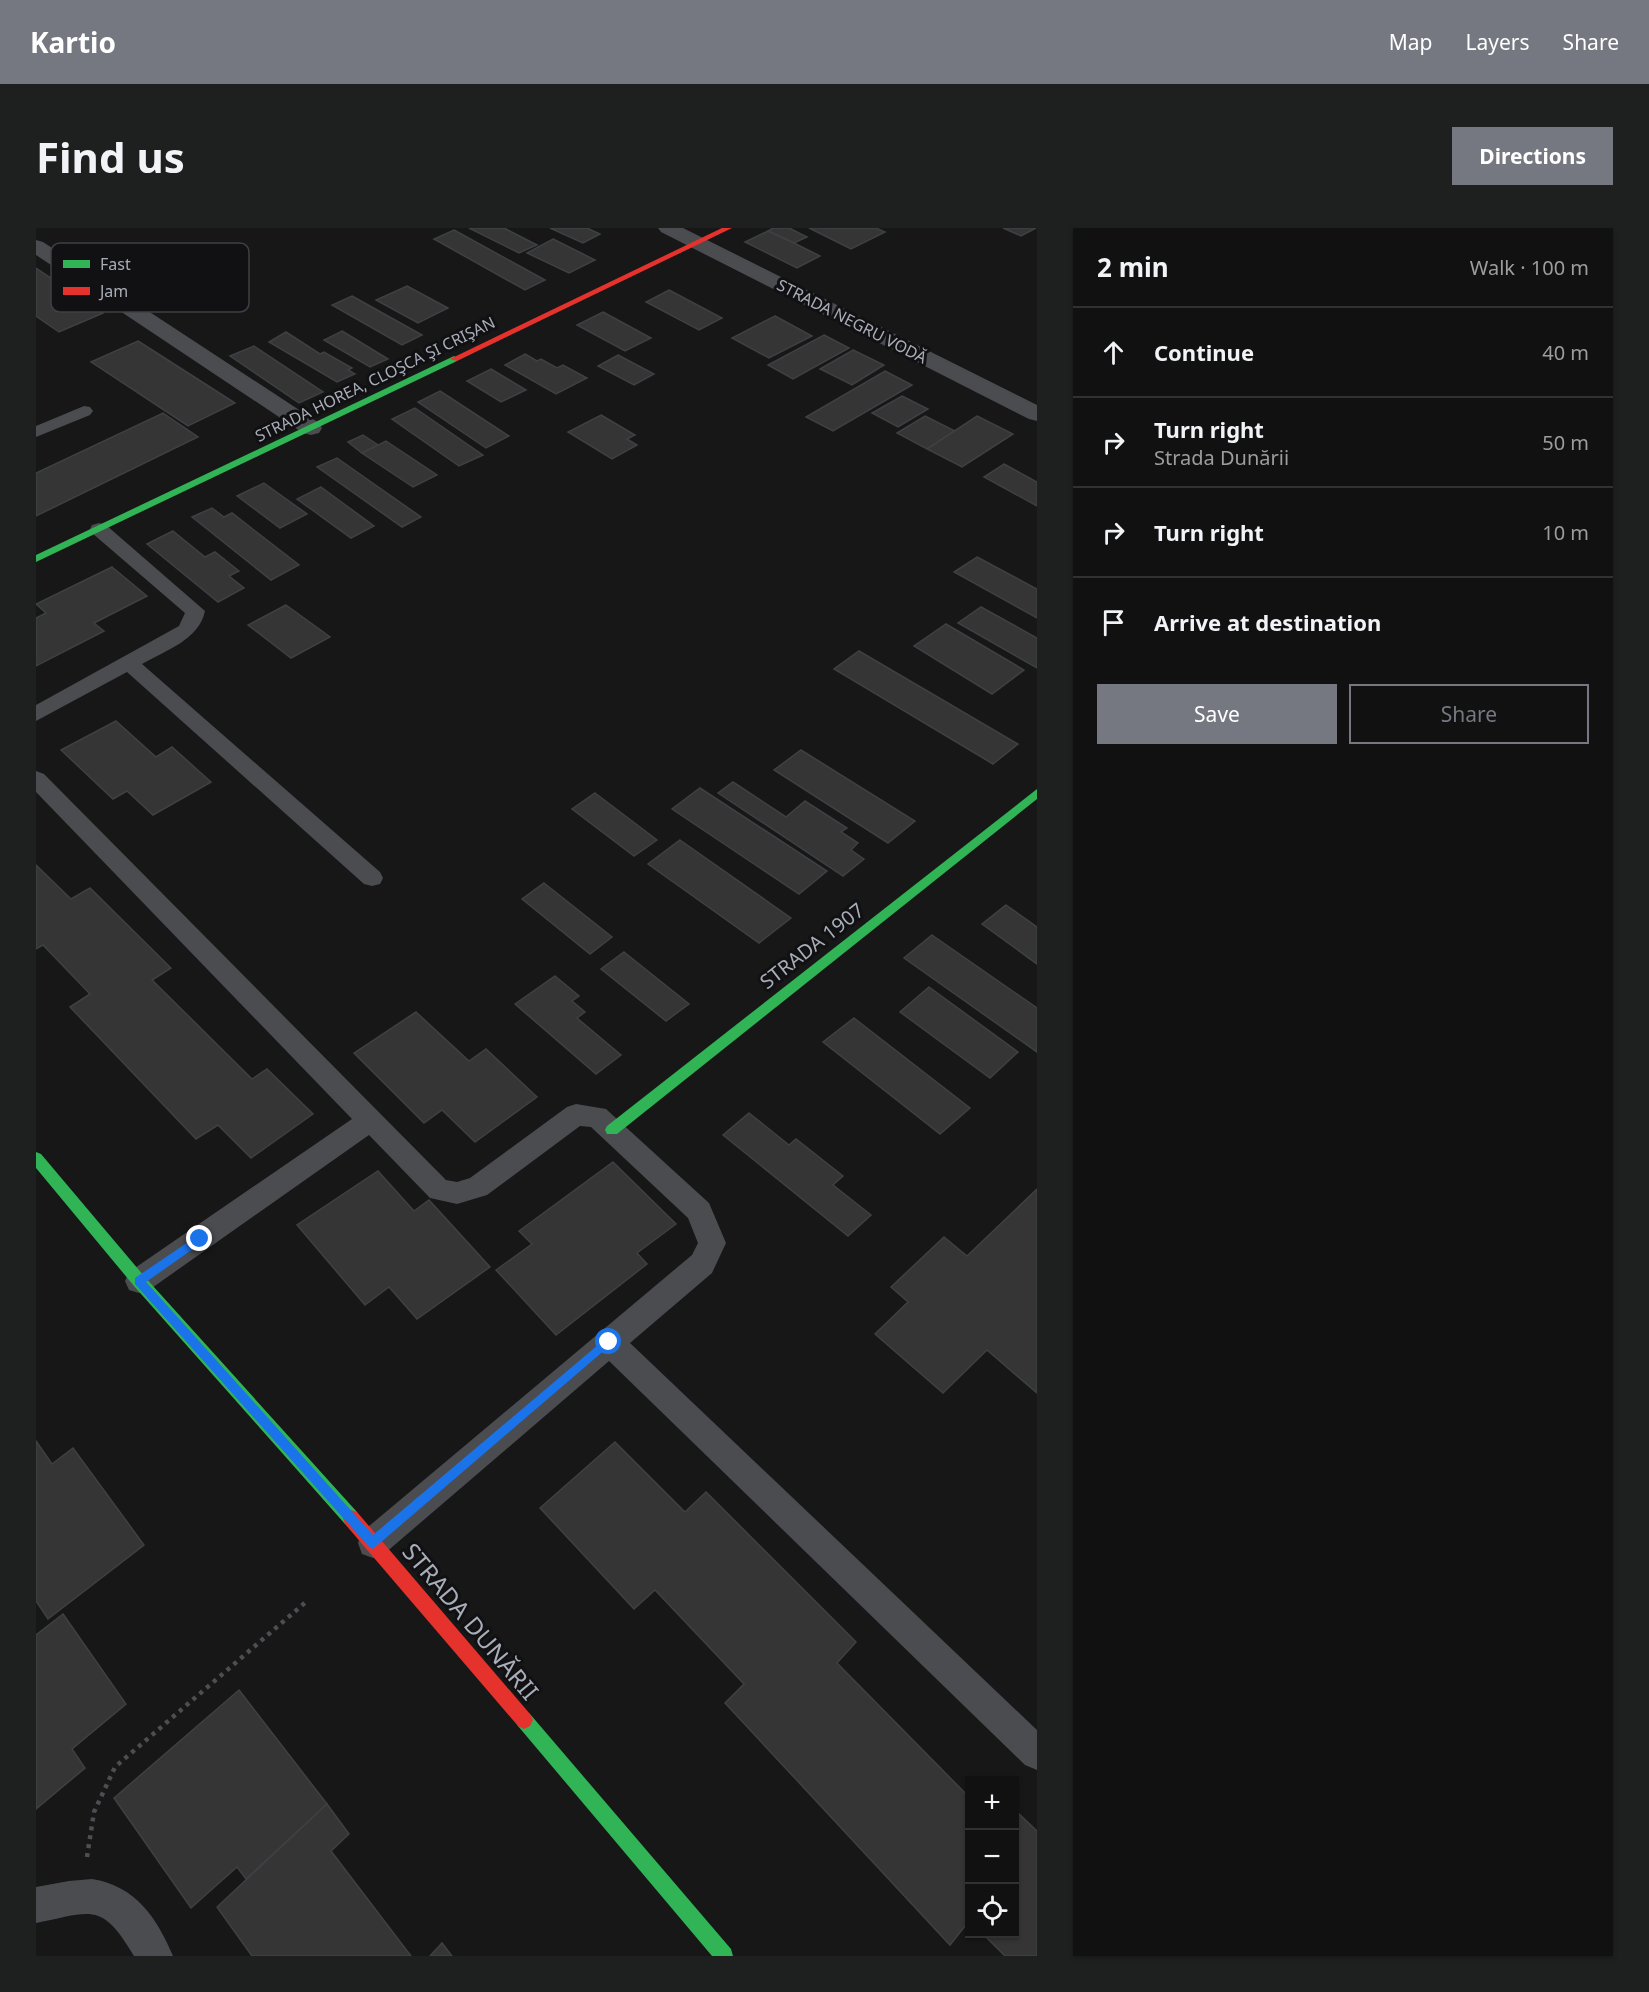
<!DOCTYPE html>
<html lang="en">
<head>
<meta charset="utf-8">
<style>
  body { margin:0; font-family:"Noto Sans",sans-serif; background:#1e1f1f; color:#f1f3f6 }
  .controls { position:absolute; right:18px; bottom:18px; display:grid; overflow:hidden; border-radius:0px; box-shadow:0 2px 4px #0004 }
  .controls button { width:54px; height:54px; display:grid; place-items:center; padding:0; border:0; border-bottom:2px solid #303131; background:#111; color:#f1f3f6; font:30px sans-serif }
  .stop { position:absolute; width:18px; height:18px; margin:-14px; border:4px solid #1a73e8; border-radius:50%; background:#fff }
  .stop.end { background:#1a73e8; border-color:#fff; box-shadow:0 2px 6px #0008 }
  .list { margin:0; padding:0; list-style:none }
  h2 { display:flex; justify-content:space-between; align-items:center; height:78px; margin:0; padding:0 24px; font-size:26px }
  h2 small { font-size:20px; font-weight:400; color:#9c9d9f }
  .list li { display:grid; grid-template-columns:39px 1fr auto; gap:18px; align-items:center; box-sizing:border-box; height:90px; padding:0 24px; border-top:2px solid #303131 }
  .list b { display:block; font-size:22px; white-space:nowrap }
  .list p { margin:0; font-size:20px; white-space:nowrap; color:#9c9d9f }
  .list em { font-size:20px; font-style:normal; color:#9c9d9f }
  .actions { display:flex; gap:12px; padding:18px 24px }
  .actions a { flex:1; padding:14px 0; border:2px solid #757880; border-radius:0px; text-align:center; font-size:21px; color:#757880 }
  .actions .main { background:#757880; color:#fff }
  .icon { flex:none; width:33px; height:33px; fill:none; stroke:currentColor; stroke-width:2; stroke-linecap:round; stroke-linejoin:round }
  .map { position:relative; flex:none; width:1001px; height:1728px; overflow:hidden; border-radius:0px }
  header { display:flex; align-items:center; gap:36px; box-sizing:border-box; height:84px; padding:0 30px; background:#757880; color:#fff }
  header strong { font-size:28px }
  nav { display:flex; gap:33px; margin-inline-start:auto; font-size:21px }
  .intro { display:flex; align-items:center; justify-content:space-between; box-sizing:border-box; height:144px; padding:0 36px }
  h1 { margin:0; font-size:42px }
  .button { padding:15px 27px; border-radius:0px; background:#757880; color:#fff; font-size:21px; font-weight:700 }
  main { display:flex; gap:36px; padding:0 36px }
  aside { flex:1; background:#111; border-radius:0px; box-shadow:0 2px 4px #0004 }
  .map>svg:first-child { display:block }
  .building { fill:#353536; stroke:#3f4043; stroke-width:1.5 }
  .lines { fill:none; stroke-linecap:round; stroke-linejoin:round }
  .path { stroke:#4d4e52; stroke-width:4.5; stroke-dasharray:4 5; stroke-linecap:butt }
  .lane { fill:#4b4c50; fill-rule:evenodd }
  .street { fill:#4b4c50; fill-rule:evenodd }
  .fast { fill:#30b455; fill-rule:evenodd }
  .jam { fill:#e5322d; fill-rule:evenodd }
  .route { fill:#1a73e8 }
  .labels { text-anchor:middle; stroke-width:6; stroke-linejoin:round; paint-order:stroke }
  .far-street-label { font-size:16px; fill:#a8adb8; stroke:#111113 }
  .street-label { font-size:20px; fill:#a8adb8; stroke:#111113 }
  .near-street-label { font-size:24px; fill:#a8adb8; stroke:#111113 }
  .key { fill:#111113; stroke:#3e4045; stroke-width:1.5 }
  .key-label { font-size:16px; fill:#a8adb8 }
</style>
</head>
<body>
<header>
<strong>Kartio</strong>
<nav><a>Map</a><a>Layers</a><a>Share</a></nav>
</header>
<div class="intro"><h1>Find us</h1><a class="button">Directions</a></div>
<main>
<div class="map">
<svg width="1001" height="1728" viewBox="0 0 1001 1728">
  <rect width="100%" height="100%" fill="#171717"/>
  <!-- building -->
  <g class="building">
    <path d="M 433,0 L 468,0 L 501,17 L 483,25 Z"/>
    <path d="M 514,0 L 551,0 L 564,6 L 547,15 Z"/>
    <path d="M 737,0 L 753,0 L 771,9 L 758,15 L 732,3 Z"/>
    <path d="M 773,0 L 840,0 L 849,4 L 815,21 Z"/>
    <path d="M 967,0 L 1000,0 L 985,8 Z"/>
    <path d="M 418,2 L 509,52 L 489,62 L 398,11 Z"/>
    <path d="M 732,3 L 758,15 L 784,28 L 761,40 L 709,14 Z"/>
    <path d="M 517,11 L 559,32 L 533,45 L 491,25 Z"/>
    <path d="M 0,40 L 67,85 L 23,104 L 0,88 Z"/>
    <path d="M 371,58 L 412,80 L 382,95 L 340,72 Z"/>
    <path d="M 633,62 L 686,90 L 663,102 L 610,74 Z"/>
    <path d="M 316,68 L 386,107 L 366,117 L 296,77 Z"/>
    <path d="M 567,84 L 615,110 L 589,123 L 541,97 Z"/>
    <path d="M 739,88 L 776,108 L 733,130 L 696,110 Z"/>
    <path d="M 306,103 L 352,131 L 334,139 L 288,112 Z"/>
    <path d="M 250,104 L 284,126 L 288,124 L 316,140 L 312,142 L 319,146 L 301,154 L 233,114 Z"/>
    <path d="M 788,107 L 813,120 L 757,151 L 732,137 Z"/>
    <path d="M 102,113 L 199,175 L 152,198 L 55,134 Z"/>
    <path d="M 218,118 L 287,164 L 263,175 L 194,128 Z"/>
    <path d="M 817,122 L 848,137 L 816,157 L 784,141 Z"/>
    <path d="M 489,126 L 501,133 L 505,131 L 521,140 L 527,137 L 551,150 L 520,166 L 469,137 Z"/>
    <path d="M 582,127 L 618,146 L 598,157 L 562,138 Z"/>
    <path d="M 455,141 L 490,162 L 465,174 L 431,153 Z"/>
    <path d="M 849,143 L 876,157 L 797,203 L 770,189 Z"/>
    <path d="M 404,163 L 473,208 L 450,220 L 382,174 Z"/>
    <path d="M 866,168 L 892,181 L 862,199 L 836,185 Z"/>
    <path d="M 379,180 L 447,227 L 423,238 L 356,191 Z"/>
    <path d="M 127,185 L 162,209 L 0,288 L 0,245 Z"/>
    <path d="M 565,187 L 599,207 L 591,211 L 601,217 L 576,231 L 532,204 Z"/>
    <path d="M 889,188 L 919,203 L 891,221 L 861,205 Z"/>
    <path d="M 941,188 L 977,206 L 926,239 L 891,221 Z"/>
    <path d="M 327,207 L 342,217 L 326,225 L 312,214 Z"/>
    <path d="M 350,213 L 401,247 L 377,259 L 326,225 Z"/>
    <path d="M 301,230 L 385,289 L 366,299 L 281,239 Z"/>
    <path d="M 968,236 L 1001,254 L 1001,278 L 948,249 Z"/>
    <path d="M 228,255 L 271,286 L 244,300 L 201,268 Z"/>
    <path d="M 285,259 L 338,298 L 315,310 L 261,271 Z"/>
    <path d="M 176,280 L 188,289 L 196,285 L 263,337 L 235,352 L 156,289 Z"/>
    <path d="M 137,303 L 169,329 L 179,324 L 203,343 L 193,348 L 208,360 L 182,374 L 111,316 Z"/>
    <path d="M 941,329 L 1001,361 L 1001,390 L 918,344 Z"/>
    <path d="M 76,339 L 111,368 L 58,395 L 68,403 L 0,438 L 0,390 L 10,385 L 0,376 Z"/>
    <path d="M 250,377 L 294,409 L 255,430 L 212,397 Z"/>
    <path d="M 945,379 L 1001,410 L 1001,440 L 922,395 Z"/>
    <path d="M 910,396 L 988,442 L 956,466 L 878,418 Z"/>
    <path d="M 823,423 L 982,516 L 957,536 L 798,441 Z"/>
    <path d="M 80,493 L 120,529 L 136,519 L 175,554 L 117,587 L 91,563 L 77,571 L 25,522 Z"/>
    <path d="M 765,522 L 879,593 L 852,615 L 738,542 Z"/>
    <path d="M 697,554 L 750,589 L 769,573 L 811,600 L 805,604 L 822,615 L 815,622 L 828,631 L 807,648 L 682,565 Z"/>
    <path d="M 664,560 L 791,643 L 763,666 L 636,581 Z"/>
    <path d="M 559,565 L 621,612 L 598,628 L 536,581 Z"/>
    <path d="M 644,612 L 755,690 L 723,715 L 612,636 Z"/>
    <path d="M 0,637 L 35,671 L 54,660 L 135,740 L 116,752 L 216,851 L 231,841 L 277,886 L 215,930 L 182,897 L 160,911 L 34,779 L 54,766 L 7,717 L 0,721 Z"/>
    <path d="M 508,655 L 576,709 L 554,726 L 486,671 Z"/>
    <path d="M 970,677 L 1001,699 L 1001,736 L 946,696 Z"/>
    <path d="M 896,707 L 1001,780 L 1001,824 L 868,730 Z"/>
    <path d="M 588,724 L 653,776 L 630,793 L 565,741 Z"/>
    <path d="M 519,748 L 543,768 L 536,773 L 549,784 L 541,790 L 585,827 L 560,846 L 479,776 Z"/>
    <path d="M 893,759 L 982,824 L 954,850 L 864,784 Z"/>
    <path d="M 380,784 L 433,833 L 450,821 L 501,869 L 439,914 L 406,882 L 388,895 L 318,825 Z"/>
    <path d="M 818,790 L 934,880 L 904,906 L 787,814 Z"/>
    <path d="M 713,885 L 753,917 L 760,911 L 807,948 L 797,957 L 835,987 L 812,1008 L 687,907 Z"/>
    <path d="M 577,934 L 640,996 L 601,1025 L 611,1036 L 520,1107 L 460,1042 L 496,1016 L 483,1003 Z"/>
    <path d="M 342,943 L 378,983 L 393,972 L 454,1039 L 381,1091 L 353,1059 L 329,1077 L 261,997 Z"/>
    <path d="M 1001,961 L 1001,1165 L 951,1122 L 907,1165 L 839,1106 L 872,1074 L 855,1059 L 908,1009 L 931,1028 Z"/>
    <path d="M 0,1213 L 16,1236 L 37,1220 L 108,1317 L 12,1391 L 0,1373 Z"/>
    <path d="M 579,1214 L 649,1284 L 670,1264 L 820,1414 L 801,1435 L 933,1569 L 933,1693 L 914,1717 L 689,1475 L 708,1456 L 619,1362 L 598,1381 L 504,1280 Z"/>
    <path d="M 27,1386 L 90,1476 L 36,1521 L 49,1540 L 0,1581 L 0,1407 Z"/>
    <path d="M 203,1462 L 291,1576 L 210,1651 L 201,1639 L 155,1680 L 78,1570 Z"/>
    <path d="M 291,1576 L 313,1606 L 295,1623 L 375,1728 L 216,1728 L 181,1679 Z"/>
    <path d="M 978,1581 L 1001,1603 L 1001,1728 L 969,1728 L 947,1706 L 978,1706 Z"/>
    <path d="M 406,1715 L 416,1728 L 394,1728 Z"/>
  </g>
  <g class="lines">
    <!-- path -->
    <path class="path" d="M 51,1629 L 58,1584 L 79,1539 L 271,1373"/>
    <!-- lane -->
    <g class="lane">
      <path d="M 48,178 L 54,179 L 57,183 L 54,187 L 0,209 L 0,198 Z"/>
      <path d="M 63,295 L 70,297 L 169,383 C 163,412 130,422 106,436 L 344,644 L 347,650 L 344,656 L 336,658 L 328,656 L 91,444 L 0,493 L 0,477 L 143,398 L 149,385 L 56,305 L 54,301 L 56,297 Z"/>
      <path d="M 0,543 L 8,546 L 410,952 L 421,954 L 434,950 L 531,879 L 540,876 L 570,881 L 673,975 L 690,1015 L 676,1045 L 594,1115 L 1001,1502 L 1001,1542 L 989,1537 L 573,1133 L 348,1326 L 337,1330 L 326,1326 L 322,1315 L 326,1304 L 656,1027 L 662,1015 L 652,990 L 555,899 L 544,898 L 451,967 L 421,976 L 394,970 L 333,907 L 113,1062 L 103,1065 L 93,1062 L 89,1053 L 93,1044 L 316,891 L 0,564 Z"/>
      <path d="M 56,1651 C 100,1658 121,1690 137,1728 L 98,1728 C 66,1674 57,1683 0,1695 L 0,1659 L 33,1653 Z"/>
    </g>
    <!-- street -->
    <g class="street">
      <path d="M 622,0 L 647,0 L 1001,177 L 1001,193 L 993,191 L 625,4 Z"/>
      <path d="M 0,12 L 7,14 L 283,195 L 286,200 L 283,205 L 275,207 L 267,205 L 0,27 Z"/>
    </g>
    <!-- fast -->
    <g class="fast">
      <path d="M 418,128 L 422,131 L 421,133 L 0,334 L 0,327 Z"/>
      <path d="M 1001,561 L 1001,571 L 581,906 L 571,906 L 569,902 L 571,898 Z"/>
      <path d="M 0,924 L 5,926 L 108,1048 L 321,1284 L 323,1290 L 321,1296 L 315,1298 L 309,1296 L 98,1058 L 0,940 Z"/>
      <path d="M 488,1483 L 494,1486 L 695,1721 L 697,1728 L 676,1728 L 482,1498 L 479,1492 L 482,1486 Z"/>
    </g>
    <!-- jam -->
    <g class="jam">
      <path d="M 686,0 L 696,0 L 421,133 L 414,131 Z"/>
      <path d="M 315,1282 L 321,1284 L 494,1486 L 497,1492 L 494,1498 L 488,1501 L 482,1498 L 309,1296 L 307,1290 L 309,1284 Z"/>
    </g>
  </g>
  <!-- route -->
  <path class="route" d="M 164,1006 L 167,1007 L 167,1014 L 110,1054 L 337,1307 L 569,1111 L 576,1111 L 578,1114 L 337,1321 L 333,1319 L 99,1056 L 99,1050 Z"/>
  <g class="labels">
    <!-- far-street labels -->
    <g class="far-street-label">
      <text transform="translate(816 93) rotate(27)" y="6">STRADA NEGRU VODĂ</text>
      <text transform="translate(339 151) rotate(-26)" y="6">STRADA HOREA, CLOŞCA ŞI CRIŞAN</text>
    </g>
    <!-- street labels -->
    <g class="street-label">
      <text transform="translate(776 718) rotate(-38)" y="7">STRADA 1907</text>
    </g>
    <!-- near-street labels -->
    <g class="near-street-label">
      <text transform="translate(434 1394) rotate(50)" y="8">STRADA DUNĂRII</text>
    </g>
  </g>
  <!-- legend -->
  <rect x="15" y="15" width="198" height="69" rx="9" class="key"/>
  <rect x="27" y="32" width="27" height="8" fill="#30b455"/>
  <rect x="27" y="59" width="27" height="8" fill="#e5322d"/>
  <g class="key-label">
    <text x="64" y="42">Fast</text>
    <text x="64" y="69">Jam</text>
  </g>
</svg>
<div class="controls">
<button>+</button>
<button>−</button>
<button><svg class="icon" aria-label="locate" viewBox="0 0 24 24"><circle cx="12" cy="12" r="6"/><path d="M12 2v4M12 18v4M2 12h4M18 12h4"/></svg></button>
</div>
<div class="stop" style="left:573px;top:1114px"></div>
<div class="stop end" style="left:164px;top:1011px"></div>
</div>
<aside>
<h2>2 min<small>Walk · 100 m</small></h2>
<ul class="list">
<li><svg class="icon" aria-label="ahead" viewBox="0 0 24 24"><path d="M12 20V5M6 11l6-6 6 6"/></svg><div><b>Continue</b></div><em>40 m</em></li>
<li><svg class="icon" aria-label="right" viewBox="0 0 24 24"><path d="M7 20v-9h11M14 6l5 5-5 5"/></svg><div><b>Turn right</b><p>Strada Dunării</p></div><em>50 m</em></li>
<li><svg class="icon" aria-label="right" viewBox="0 0 24 24"><path d="M7 20v-9h11M14 6l5 5-5 5"/></svg><div><b>Turn right</b></div><em>10 m</em></li>
<li><svg class="icon" aria-label="arrive" viewBox="0 0 24 24"><path d="M6 21V4h12l-3 4 3 4H6"/></svg><div><b>Arrive at destination</b></div></li>
</ul>
<div class="actions"><a class="main">Save</a><a>Share</a></div>
</aside>
</main>
</body>
</html>
